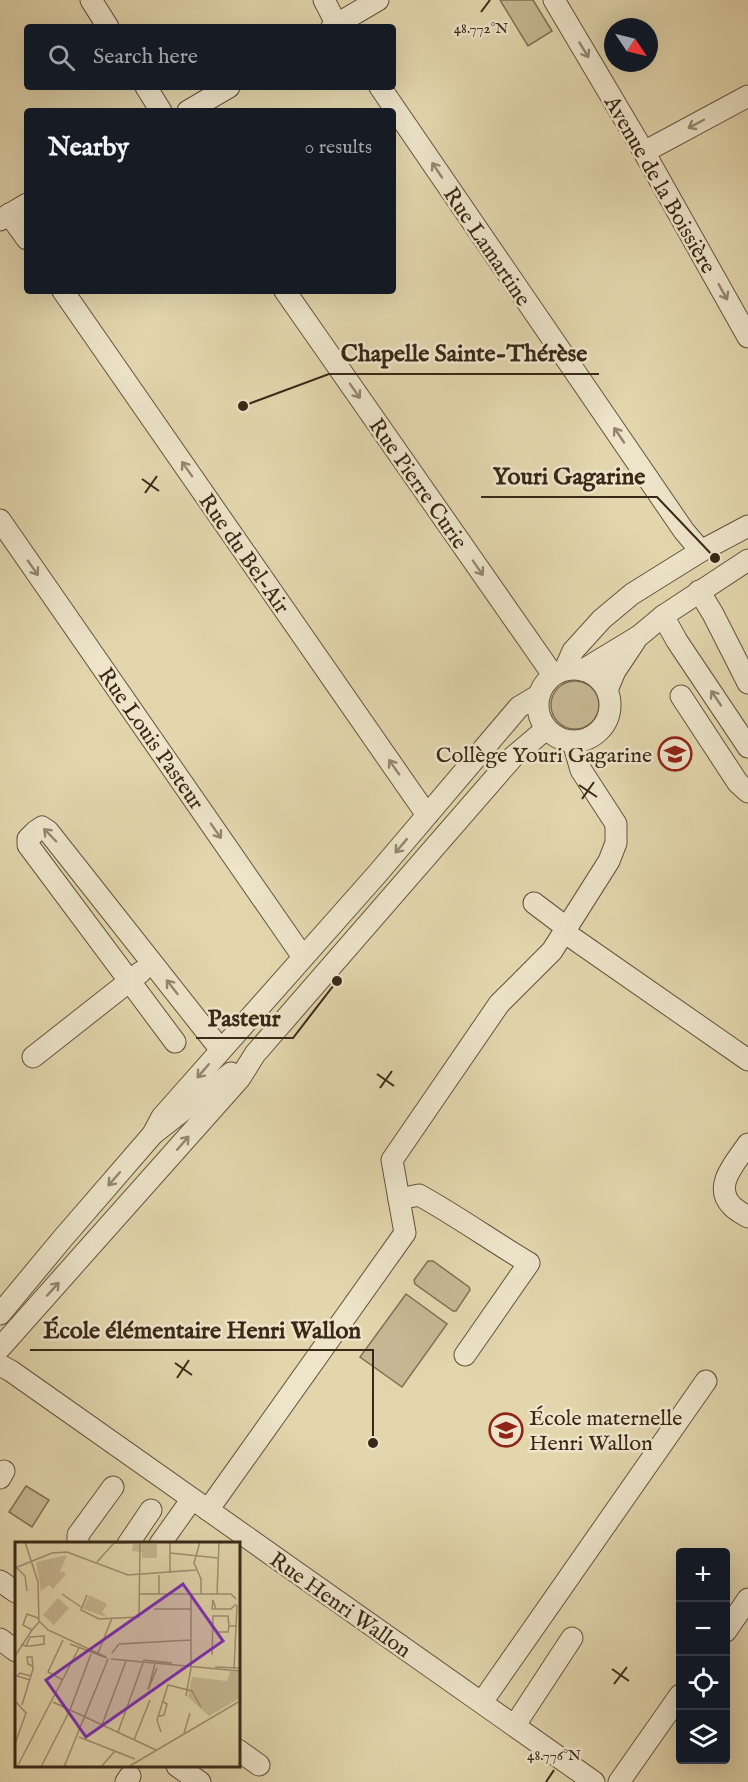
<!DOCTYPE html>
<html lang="en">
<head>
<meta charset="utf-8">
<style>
  body { margin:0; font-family:"IM FELL English",serif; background:#242831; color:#f1f3f6 }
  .controls { position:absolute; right:18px; bottom:18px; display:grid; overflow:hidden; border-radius:6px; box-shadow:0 6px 24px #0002 }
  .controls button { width:54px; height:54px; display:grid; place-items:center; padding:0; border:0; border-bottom:2px solid #363941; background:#171b24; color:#f1f3f6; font:30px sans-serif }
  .compass { position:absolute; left:604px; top:18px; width:54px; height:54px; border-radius:50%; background:#171b24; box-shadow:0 6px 24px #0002; rotate:125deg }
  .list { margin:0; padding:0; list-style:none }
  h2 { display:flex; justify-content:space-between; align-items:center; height:78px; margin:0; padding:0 24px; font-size:26px }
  h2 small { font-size:20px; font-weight:400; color:#9ea1a6 }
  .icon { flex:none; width:33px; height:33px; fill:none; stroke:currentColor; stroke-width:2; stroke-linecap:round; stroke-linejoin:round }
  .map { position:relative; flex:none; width:748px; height:1782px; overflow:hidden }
  .search { position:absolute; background:#171b24; box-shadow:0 6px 24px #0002; left:24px; top:24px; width:372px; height:66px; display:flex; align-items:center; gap:15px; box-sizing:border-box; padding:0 21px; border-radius:6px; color:#9ea1a6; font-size:22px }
  .panel { position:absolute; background:#171b24; box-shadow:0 6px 24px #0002; left:24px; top:108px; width:372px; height:186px; border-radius:6px }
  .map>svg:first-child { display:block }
  .green { fill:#c6b894; stroke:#807056; stroke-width:1.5 }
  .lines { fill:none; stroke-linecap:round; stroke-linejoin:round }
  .minor-casing { stroke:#64543c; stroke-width:23 }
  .minor { stroke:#ede4ca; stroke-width:21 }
  .oneway { stroke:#938670 }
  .ticks { fill:none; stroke:#392817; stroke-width:2 }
  .labels { text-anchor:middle; stroke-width:5; stroke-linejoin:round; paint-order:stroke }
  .street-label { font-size:22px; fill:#392817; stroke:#ede4ca }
  .poi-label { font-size:22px; fill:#392817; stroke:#ede4ca; text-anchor:end }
  .inset-road { fill:none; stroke:#9f9071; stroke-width:1.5 }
  .view { fill:#7b2cbf; fill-opacity:0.15; stroke:#7b2cbf; stroke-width:3 }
  .inset-edge { fill:none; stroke:#392817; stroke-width:3 }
  .ticks-label { font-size:15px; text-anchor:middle; fill:#392817; stroke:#ede4ca; stroke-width:5; stroke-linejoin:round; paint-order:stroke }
  .leader { fill:none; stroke:#392817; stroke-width:2 }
  .callout-dot { fill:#392817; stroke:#ede4ca; stroke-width:2 }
  .callout-label { font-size:24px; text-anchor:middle; font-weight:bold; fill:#392817; stroke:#ede4ca; stroke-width:5; stroke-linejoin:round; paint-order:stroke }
</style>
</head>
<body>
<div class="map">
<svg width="748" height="1782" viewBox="0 0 748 1782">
  <rect width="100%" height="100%" fill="#e3d6ad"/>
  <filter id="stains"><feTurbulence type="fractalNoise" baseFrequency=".00333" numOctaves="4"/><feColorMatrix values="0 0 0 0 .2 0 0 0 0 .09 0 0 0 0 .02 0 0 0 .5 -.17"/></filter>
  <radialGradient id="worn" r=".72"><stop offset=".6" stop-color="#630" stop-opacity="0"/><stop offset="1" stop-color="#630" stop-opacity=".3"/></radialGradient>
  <!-- green -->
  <g class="green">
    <path d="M 500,0 L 533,0 L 552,31 L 528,46 Z"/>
    <circle cx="575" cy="705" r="24"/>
    <path d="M 428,1261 L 433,1261 L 469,1287 L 470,1290 L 456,1311 L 453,1311 L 415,1284 L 414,1280 Z"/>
    <path d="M 406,1294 L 447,1324 L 402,1387 L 360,1357 Z"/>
    <path d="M 26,1486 L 49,1500 L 32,1527 L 9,1512 Z"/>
  </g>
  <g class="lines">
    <!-- minor casing -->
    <g class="minor-casing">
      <g id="minor">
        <path d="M 91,0 L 108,27"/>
        <path d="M 324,0 L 338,27"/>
        <path d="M 554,0 L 644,152 L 748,337"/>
        <path d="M 332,27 L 378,0"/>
        <path d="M 146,87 L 161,111"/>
        <path d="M 380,87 L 684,531 L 701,551"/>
        <path d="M 188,111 L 229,87"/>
        <path d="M 644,152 L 748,96"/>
        <path d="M 9,214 L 27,239"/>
        <path d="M 0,220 L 27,204"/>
        <path d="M 63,291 L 427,815"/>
        <path d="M 285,291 L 553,675"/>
        <path d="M 0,520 L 303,957"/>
        <path d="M 699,591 L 713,614 L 748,683"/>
        <path d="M 663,616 L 677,641 L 748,747"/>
        <circle cx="574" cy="705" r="36"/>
        <path d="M 565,669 L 573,651 L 602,619 L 632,594 L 701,551 L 748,526"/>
        <path d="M 583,670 L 639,636 L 663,616 L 748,560"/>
        <path d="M 607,690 L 615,671 L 635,641"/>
        <path d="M 681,696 L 738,783 L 748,792"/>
        <path d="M 534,903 L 567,928"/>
        <path d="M 564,932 L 748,1060"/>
        <path d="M 175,1042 L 28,845 L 28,839 L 36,831 L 42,827 L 48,831 L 221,1050"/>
        <path d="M 33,1057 L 141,972"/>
        <path d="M 153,1134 L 162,1117 L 378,873 L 519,707 L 539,695"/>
        <path d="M 748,1144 C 736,1162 712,1186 732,1206 C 737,1211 743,1214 748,1217"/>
        <path d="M 399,1199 L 419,1195 C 457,1216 492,1241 529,1263 L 465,1355"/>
        <path d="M 0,1314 L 63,1238 L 153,1134 L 231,1073"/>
        <path d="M 0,1348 L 240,1078 L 255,1054 L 513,757 L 546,729"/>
        <path d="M 0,1365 L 11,1371 L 594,1782"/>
        <path d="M 0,1478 L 4,1471"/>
        <path d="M 208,1510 L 405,1233 L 392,1160 L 499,1004 L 552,951 L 609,861 L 616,843 L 616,824 L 581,770 L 573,742"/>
        <path d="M 78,1544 L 78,1535 L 113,1487"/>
        <path d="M 128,1544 L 151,1510"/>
        <path d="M 160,1544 L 192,1499"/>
        <path d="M 0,1581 L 16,1592"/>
        <path d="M 726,1631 L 748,1599"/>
        <path d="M 0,1639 L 16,1651"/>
        <path d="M 482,1702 L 706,1381"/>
        <path d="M 515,1725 L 572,1638"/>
        <path d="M 238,1750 L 259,1765"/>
        <path d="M 177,1766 L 200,1782"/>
        <path d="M 126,1782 L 130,1776"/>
        <path d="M 619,1782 L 680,1695"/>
      </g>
    </g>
    <!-- minor -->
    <use href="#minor" class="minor"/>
  </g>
  <!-- one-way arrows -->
  <defs><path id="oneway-shaft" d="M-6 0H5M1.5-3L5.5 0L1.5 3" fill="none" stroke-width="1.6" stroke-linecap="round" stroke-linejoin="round" transform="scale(1.5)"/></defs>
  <g class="oneway">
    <use href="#oneway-shaft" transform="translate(584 50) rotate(59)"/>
    <use href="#oneway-shaft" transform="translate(696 124) rotate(152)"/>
    <use href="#oneway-shaft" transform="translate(437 170) rotate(-124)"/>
    <use href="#oneway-shaft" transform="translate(723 292) rotate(61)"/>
    <use href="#oneway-shaft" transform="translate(355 391) rotate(55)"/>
    <use href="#oneway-shaft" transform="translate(619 435) rotate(-124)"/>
    <use href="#oneway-shaft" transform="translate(187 469) rotate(-125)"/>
    <use href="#oneway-shaft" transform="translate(33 568) rotate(55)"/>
    <use href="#oneway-shaft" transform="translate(478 568) rotate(55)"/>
    <use href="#oneway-shaft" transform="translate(716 698) rotate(-124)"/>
    <use href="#oneway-shaft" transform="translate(394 767) rotate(-125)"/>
    <use href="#oneway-shaft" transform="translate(216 831) rotate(55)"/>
    <use href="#oneway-shaft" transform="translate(50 835) rotate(-134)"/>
    <use href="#oneway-shaft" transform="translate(401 846) rotate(130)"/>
    <use href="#oneway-shaft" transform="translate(172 987) rotate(-128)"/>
    <use href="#oneway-shaft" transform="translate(203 1071) rotate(131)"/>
    <use href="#oneway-shaft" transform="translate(183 1143) rotate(-49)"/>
    <use href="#oneway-shaft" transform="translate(114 1179) rotate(131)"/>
    <use href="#oneway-shaft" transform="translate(53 1289) rotate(-48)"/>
  </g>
  <!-- ticks -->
  <path class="ticks" d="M 481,12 L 490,0M 142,479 L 159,491M 145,493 L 157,476M 579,785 L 597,797M 582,799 L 594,782M 377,1074 L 394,1086M 380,1088 L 392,1071M 175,1363 L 192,1375M 177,1378 L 189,1360M 612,1669 L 629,1681M 614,1684 L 627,1667M 546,1782 L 554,1770"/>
  <!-- icons -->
  <defs>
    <g id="school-ring" transform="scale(1.725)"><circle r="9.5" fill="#ede4ca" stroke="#8f2418" stroke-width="1.5"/><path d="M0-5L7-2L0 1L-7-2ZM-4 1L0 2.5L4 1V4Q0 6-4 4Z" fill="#8f2418"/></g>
  </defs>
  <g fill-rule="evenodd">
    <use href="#school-ring" x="675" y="754"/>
    <use href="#school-ring" x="506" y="1430"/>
  </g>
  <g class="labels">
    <!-- street labels -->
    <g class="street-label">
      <text transform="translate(661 184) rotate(60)" y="8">Avenue de la Boissière</text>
      <text transform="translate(488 246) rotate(56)" y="8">Rue Lamartine</text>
      <text transform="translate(419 483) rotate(55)" y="8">Rue Pierre Curie</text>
      <text transform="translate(245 553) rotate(55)" y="8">Rue du Bel-Air</text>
      <text transform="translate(152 738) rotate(55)" y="8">Rue Louis Pasteur</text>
      <text transform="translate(341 1604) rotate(35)" y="8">Rue Henri Wallon</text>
    </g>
    <!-- poi labels -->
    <g class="poi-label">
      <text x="652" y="762">Collège Youri Gagarine</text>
      <text x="529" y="1425" text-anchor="start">École maternelle<tspan x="529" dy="25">Henri Wallon</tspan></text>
    </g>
  </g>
  <!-- overview -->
  <g transform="translate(15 1542)">
    <rect width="225" height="225" fill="#e3d6ad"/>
    <path d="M 118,2 L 142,2 L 142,16 L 127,16 L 127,10 L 117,9 ZM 52,13 L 44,32 L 47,29 L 51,32 L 38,47 L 34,43 L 26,49 L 21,20 ZM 74,53 L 92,62 L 87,70 L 92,75 L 68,67 ZM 43,56 L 54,66 L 39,83 L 28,73 ZM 215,129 L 225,130 L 225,156 L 194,174 L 173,155 L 177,135 L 212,139 Z" fill="#c6b894"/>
    <path class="inset-road" d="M 10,0 L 23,40 L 24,80 L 17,88 L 8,83 L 12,72 L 23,76M 185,0 L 179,21 L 186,37 L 186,52M 155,11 L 203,16M 82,20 L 99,1 L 138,0M 1,25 L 10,34 L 12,49M 0,26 L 37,11 L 52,10 L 113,33 L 181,28M 155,31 L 155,0M 144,33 L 144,52 L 216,52 L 221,57M 47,52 L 66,65M 124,52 L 144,52M 202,52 L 204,0M 72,53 L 66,68 L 84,77 L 124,75 L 125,1M 139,67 L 176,67M 201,67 L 198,58 L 197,67 L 216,67 L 221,62M 24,79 L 33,88 L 91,115M 201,90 L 213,90 L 214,84M 48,98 L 33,130 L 48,138M 55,102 L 92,116M 6,103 L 8,103 L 11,104 L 16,104 L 29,102 L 29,94 L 15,95 L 11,104M 83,111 L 97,76M 97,111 L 104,102 L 176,98M 197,113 L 198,74 L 213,74 L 214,84 L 222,84M 0,114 L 17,88M 96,117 L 225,129M 128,118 L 157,121M 140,122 L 133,148 L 142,126M 200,125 L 225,126M 219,127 L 222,63M 15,138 L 2,134 L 5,131 L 16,134M 171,154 L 176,126 L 176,52M 0,159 L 11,171 L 0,202M 38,160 L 141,208M 7,163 L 18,127 L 17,115 L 12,115 L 13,122 L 17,124M 142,175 L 149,173 L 152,162 L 147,159M 87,183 L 111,119M 103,190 L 128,121M 146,190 L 142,178 L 153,143 L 177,149 L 186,165M 169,191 L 175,171M 64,195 L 120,217M 119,198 L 135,158M 2,225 L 64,106M 26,225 L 55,168 L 76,112M 49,225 L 93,117M 86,225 L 100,209M 113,225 L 225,159"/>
    <path class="view" d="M 168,42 L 208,99 L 71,195 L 31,138 Z"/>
    <rect width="225" height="225" class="inset-edge"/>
  </g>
  <g class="ticks-label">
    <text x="481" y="33">48.772°N</text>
    <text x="554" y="1760">48.776°N</text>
  </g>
  <!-- callouts -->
  <path class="leader" d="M243 406L329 374H599M715 558L657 497H481M337 981L293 1038H196M373 1443L373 1350H30"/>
  <g class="callout-dot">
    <circle cx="243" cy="406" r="6"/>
    <circle cx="715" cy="558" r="6"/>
    <circle cx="337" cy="981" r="6"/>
    <circle cx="373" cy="1443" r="6"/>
  </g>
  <g class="callout-label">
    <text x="464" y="361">Chapelle Sainte-Thérèse</text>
    <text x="569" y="484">Youri Gagarine</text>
    <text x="244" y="1026">Pasteur</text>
    <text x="202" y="1338">École élémentaire Henri Wallon</text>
  </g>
  <rect width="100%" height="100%" filter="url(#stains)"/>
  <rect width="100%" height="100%" fill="url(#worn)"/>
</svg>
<div class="controls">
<button>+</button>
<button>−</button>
<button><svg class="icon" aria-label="locate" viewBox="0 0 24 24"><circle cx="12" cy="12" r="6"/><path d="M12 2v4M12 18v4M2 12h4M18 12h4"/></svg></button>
<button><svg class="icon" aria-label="layers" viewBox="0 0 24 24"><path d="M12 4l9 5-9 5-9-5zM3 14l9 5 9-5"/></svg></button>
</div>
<svg class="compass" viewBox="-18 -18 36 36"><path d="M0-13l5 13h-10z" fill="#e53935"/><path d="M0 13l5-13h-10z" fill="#9ea1a6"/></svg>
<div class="search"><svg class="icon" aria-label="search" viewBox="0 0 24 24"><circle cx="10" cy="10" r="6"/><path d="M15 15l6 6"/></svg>Search here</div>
<section class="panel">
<h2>Nearby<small>0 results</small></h2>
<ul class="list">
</ul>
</section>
</div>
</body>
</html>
